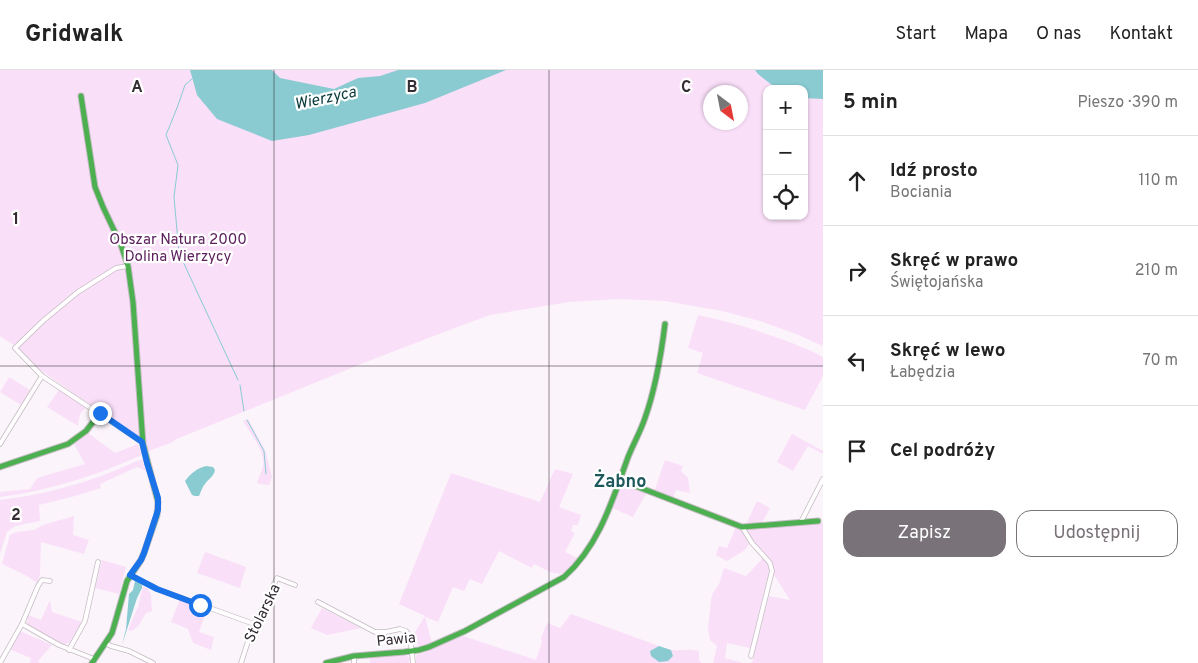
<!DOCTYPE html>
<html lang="pl">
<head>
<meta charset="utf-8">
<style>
  body { margin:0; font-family:Overpass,sans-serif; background:#f6f6f6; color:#222 }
  .controls { position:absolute; right:15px; top:15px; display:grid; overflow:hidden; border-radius:10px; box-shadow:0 1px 4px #0004 }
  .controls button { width:45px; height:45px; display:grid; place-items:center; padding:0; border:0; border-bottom:1px solid #e0e0e0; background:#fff; color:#222; font:25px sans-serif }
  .compass { position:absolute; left:703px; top:15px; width:45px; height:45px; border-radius:50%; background:#fff; box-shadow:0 1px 4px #0004; rotate:148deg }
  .stop { position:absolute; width:15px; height:15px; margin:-11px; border:4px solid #1a73e8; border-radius:50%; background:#fff }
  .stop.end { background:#1a73e8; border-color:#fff; box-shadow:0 1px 5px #0008 }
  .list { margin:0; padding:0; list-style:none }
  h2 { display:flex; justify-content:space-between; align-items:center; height:65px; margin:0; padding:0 20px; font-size:21px }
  h2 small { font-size:16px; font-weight:400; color:#767676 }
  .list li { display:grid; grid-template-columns:32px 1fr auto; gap:15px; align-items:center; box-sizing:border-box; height:90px; padding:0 20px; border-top:1px solid #e0e0e0 }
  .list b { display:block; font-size:19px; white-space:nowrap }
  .list p { margin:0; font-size:16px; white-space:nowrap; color:#767676 }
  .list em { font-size:16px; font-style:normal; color:#767676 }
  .actions { display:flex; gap:10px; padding:15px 20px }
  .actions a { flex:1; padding:11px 0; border:1px solid #797278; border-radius:15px; text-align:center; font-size:18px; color:#797278 }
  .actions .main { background:#797278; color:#fff }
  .icon { flex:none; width:28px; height:28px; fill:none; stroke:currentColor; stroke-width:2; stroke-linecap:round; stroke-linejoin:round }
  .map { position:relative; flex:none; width:823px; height:593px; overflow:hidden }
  header { display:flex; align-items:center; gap:30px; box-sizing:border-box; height:70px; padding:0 25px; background:#fff; border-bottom:1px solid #e0e0e0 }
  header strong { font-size:24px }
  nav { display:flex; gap:28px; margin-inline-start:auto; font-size:18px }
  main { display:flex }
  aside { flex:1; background:#fff }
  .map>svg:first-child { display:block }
  .green { fill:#f9dff8; fill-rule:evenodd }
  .water { fill:#8acbd2 }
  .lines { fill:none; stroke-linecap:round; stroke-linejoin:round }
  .stream { stroke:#8acbd2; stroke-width:1 }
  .street-casing { stroke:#c2bbc1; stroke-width:5.5 }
  .fast-casing { stroke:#c2bbc1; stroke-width:7 }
  .street { stroke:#fffdfe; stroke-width:4 }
  .fast { stroke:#4caf50; stroke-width:5 }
  .route { stroke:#1a73e8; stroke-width:6 }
  .grid { fill:none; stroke:#332c32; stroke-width:1; stroke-opacity:0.55 }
  .labels { text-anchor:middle; stroke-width:4.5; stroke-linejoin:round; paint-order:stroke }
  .park-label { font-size:15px; fill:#5d215e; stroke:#fff }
  .street-label { font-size:15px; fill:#332c32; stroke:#fff }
  .water-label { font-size:16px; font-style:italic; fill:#09383b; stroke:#fff }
  .quarter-label { font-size:18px; font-weight:bold; fill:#1d585c; stroke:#fff }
  .grid-label { font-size:16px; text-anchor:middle; font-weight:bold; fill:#332c32; stroke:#fff; stroke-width:4.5; stroke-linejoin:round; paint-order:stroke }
</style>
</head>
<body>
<header>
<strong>Gridwalk</strong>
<nav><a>Start</a><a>Mapa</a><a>O nas</a><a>Kontakt</a></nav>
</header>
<main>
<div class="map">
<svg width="823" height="593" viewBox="0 0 823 593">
  <rect width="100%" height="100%" fill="#fcf4fb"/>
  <!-- green -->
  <g class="green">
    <path d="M 0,0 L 823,0 L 823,276 L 796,264 L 760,251 L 722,241 L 682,234 L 665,231 L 617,229 L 569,232 L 490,245 L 468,253 L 371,290 L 174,370 L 173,372 L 146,382 L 144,373 L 138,366 L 73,323 L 39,299 L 12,274 L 0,266 ZM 767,19 L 804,19 L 804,146 L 767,146 ZM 710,22 L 740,22 L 740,52 L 710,52 Z"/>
    <path d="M 698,245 C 728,251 756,260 784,270 C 797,275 810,280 823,287 L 823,306 L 805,340 L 697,303 L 703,283 L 688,278 Z"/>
    <path d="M 9,307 L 30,320 L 21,335 L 0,322 Z"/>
    <path d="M 59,320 L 88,337 C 80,341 79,347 78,356 L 47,337 Z"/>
    <path d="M 248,349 L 265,380 L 272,407 L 269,415 L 259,414 L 257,412 C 259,407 262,401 263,396 C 266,382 250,363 243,351 Z"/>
    <path d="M 88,363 L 115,383 L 138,374 L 142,385 C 97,405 49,421 0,427 L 0,422 L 30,419 L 37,408 L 85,394 L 74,374 Z"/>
    <path d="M 792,364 L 823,381 L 823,384 L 808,376 L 793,401 L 777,392 Z"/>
    <path d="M 142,389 L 146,401 L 137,397 L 100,414 L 101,418 L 75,426 L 39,435 L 40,451 L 15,456 L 7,462 L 0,484 L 0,430 C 32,426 64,419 95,408 C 111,403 127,395 142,389 Z"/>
    <path d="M 665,390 L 683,396 L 681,401 L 688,408 L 690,423 L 676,420 L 673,428 L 654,422 Z"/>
    <path d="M 555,399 L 573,404 L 559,437 L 581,445 L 578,455 L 573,455 L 571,461 L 575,463 L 565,482 L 579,489 L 574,497 L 560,504 L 550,502 L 534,494 L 532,498 L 499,481 L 482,514 L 470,509 L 464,521 L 453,517 L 438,552 L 425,547 L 432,573 L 420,577 L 417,574 L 414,564 L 425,546 L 399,534 L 451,403 L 540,432 Z"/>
    <path d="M 626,414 L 647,422 L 633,447 L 612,438 L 620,417 Z"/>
    <path d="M 757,431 L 770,438 L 763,451 L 761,452 L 746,454 Z"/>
    <path d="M 74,446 L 73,465 L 89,470 L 84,484 L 41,472 L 40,505 L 37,513 L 27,506 L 2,494 L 10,465 L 16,462 L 34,460 L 43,455 Z"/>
    <path d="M 808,452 L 823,453 L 823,593 L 752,593 L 769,526 L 790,530 L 769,497 L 769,501 L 750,578 L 727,573 L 725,588 L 743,593 L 713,593 L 717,576 L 710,570 L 708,559 L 711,530 L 713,523 L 719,514 L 724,498 L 746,506 L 763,488 L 765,491 L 744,459 Z"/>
    <path d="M 736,457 L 741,460 L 749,474 L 745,480 L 727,491 L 716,485 L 719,476 L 727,478 Z"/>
    <path d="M 205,482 L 246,497 L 240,518 L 197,503 Z"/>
    <path d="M 102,490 L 126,497 L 119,524 L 95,518 Z"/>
    <path d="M 143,517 L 148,519 L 151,525 L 152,541 L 146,543 L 139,555 L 132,561 L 128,560 L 138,537 Z"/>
    <path d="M 180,529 L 207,539 L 199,562 L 214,567 L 211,580 L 193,573 L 188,559 L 171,552 Z"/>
    <path d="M 50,530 L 52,542 L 82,552 L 70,572 L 64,575 L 31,558 L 27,553 L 28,545 L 41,550 Z"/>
    <path d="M 322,538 L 361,558 L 327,565 L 311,558 Z"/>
    <path d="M 571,544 L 659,576 L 654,580 L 673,586 L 671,580 C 682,581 688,578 699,581 L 699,590 L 702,593 L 416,593 L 416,585 L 463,566 L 536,590 L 542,572 L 541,568 L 547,553 L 560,558 Z"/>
    <path d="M 20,561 L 52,575 L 38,591 L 40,593 L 30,593 L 31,588 L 9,579 Z"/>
    <path d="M 404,585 L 410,588 L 409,593 L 370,593 L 370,587 Z"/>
  </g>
  <!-- water -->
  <g class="water">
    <path d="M 190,0 L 272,0 L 280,8 L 334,19 L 358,8 L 380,6 L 398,0 L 506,0 L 425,33 L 309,65 L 272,71 L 217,49 L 197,25 Z"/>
    <path d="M 755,0 L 823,0 L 823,29 L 804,28 L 804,19 L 777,19 L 758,4 Z"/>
    <path d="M 206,396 L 213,397 L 215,400 C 213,408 209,408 205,414 C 202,417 201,422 199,426 L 195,426 L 192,425 L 185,411 C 190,404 197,398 206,396 Z"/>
    <path d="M 135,511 L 138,512 L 142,515 L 142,518 L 137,528 L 122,575 L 126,559 L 129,524 L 133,520 Z"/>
    <path d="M 659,576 L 671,580 L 673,586 L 668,591 L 659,592 L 651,586 L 650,581 Z"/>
  </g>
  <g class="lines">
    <!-- stream -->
    <g class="stream">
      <path d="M 192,9 L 185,15 L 177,38 L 166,65 L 178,95 L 174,127 L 179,183 L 238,310"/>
      <path d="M 240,315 L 244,341"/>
      <path d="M 247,350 L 264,381 L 266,404"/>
    </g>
    <!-- street casing -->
    <g class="street-casing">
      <g id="street">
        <path d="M 128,196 L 116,198 L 78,222 L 44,250 L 15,278 L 42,306 L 142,372"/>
        <path d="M 0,374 L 42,306"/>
        <path d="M 801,452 L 823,409"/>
        <path d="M 742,457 L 752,473 L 770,493 L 772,501 L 751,586"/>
        <path d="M 130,505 L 157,519 L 254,554"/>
        <path d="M 318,532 L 375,562 L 386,562 L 400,559 L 406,561 L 410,566 L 413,593"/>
        <path d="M 22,554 L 59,575 L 94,589"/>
        <path d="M 105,573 L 111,576 L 129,581 L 153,593"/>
        <path d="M 69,580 L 85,551 L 98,492"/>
        <path d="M 0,593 L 22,554 L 38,516 L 42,510 L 50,511"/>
        <path d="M 241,593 L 252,559 L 277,508 L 295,515"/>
        <path d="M 354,593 L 354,586"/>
      </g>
    </g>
    <!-- fast casing -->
    <g class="fast-casing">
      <g id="fast">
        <path d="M 81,26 L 95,117 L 103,137 L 121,175 L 128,196 L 133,232 L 143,374 L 158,432 L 157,445 L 144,483 L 141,490 L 127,511 L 112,563 L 92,593"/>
        <path d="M 0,397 L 68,374 L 86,361 L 100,343"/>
        <path d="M 620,410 L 742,457 L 818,451"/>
        <path d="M 326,593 L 354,586 L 404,582 L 419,580 L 429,577 L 465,561 L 564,507 C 598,477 612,432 627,390 C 632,376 640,363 645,348 C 656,317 661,286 665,254"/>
      </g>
    </g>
    <!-- street -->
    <use href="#street" class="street"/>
    <!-- fast -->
    <use href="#fast" class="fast"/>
  </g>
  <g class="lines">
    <!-- route -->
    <path class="route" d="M 100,343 L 142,372 L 147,393 L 158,428 L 158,440 L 144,483 L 141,490 L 130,505 L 157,519 L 200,535"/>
  </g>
  <!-- grid -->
  <path class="grid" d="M 274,0 L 274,593M 549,0 L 549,593M 0,296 L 823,296"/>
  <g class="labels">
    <!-- park labels -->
    <g class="park-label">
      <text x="178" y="174">Obszar Natura 2000<tspan x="178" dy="17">Dolina Wierzycy</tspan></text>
    </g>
    <!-- street labels -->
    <g class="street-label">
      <text transform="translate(262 543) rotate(-64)" y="5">Stolarska</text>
      <text transform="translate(396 569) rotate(-6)" y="5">Pawia</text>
    </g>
    <!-- water labels -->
    <g class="water-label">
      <text transform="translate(325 27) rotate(-12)" y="6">Wierzyca</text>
    </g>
    <!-- quarter labels -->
    <g class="quarter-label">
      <text x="620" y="417">Żabno</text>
    </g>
  </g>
  <g class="grid-label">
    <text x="137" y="22">A</text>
    <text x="412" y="22">B</text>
    <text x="686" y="22">C</text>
    <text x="16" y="154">1</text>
    <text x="16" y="450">2</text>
  </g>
</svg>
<div class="controls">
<button>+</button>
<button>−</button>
<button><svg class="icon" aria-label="locate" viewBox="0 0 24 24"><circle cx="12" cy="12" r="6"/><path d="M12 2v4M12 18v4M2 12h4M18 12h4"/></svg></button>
</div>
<svg class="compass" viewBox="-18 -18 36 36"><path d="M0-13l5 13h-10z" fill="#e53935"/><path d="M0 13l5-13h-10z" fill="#767676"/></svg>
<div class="stop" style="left:200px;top:535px"></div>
<div class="stop end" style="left:100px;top:343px"></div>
</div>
<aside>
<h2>5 min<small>Pieszo · 390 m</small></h2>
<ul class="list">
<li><svg class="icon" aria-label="ahead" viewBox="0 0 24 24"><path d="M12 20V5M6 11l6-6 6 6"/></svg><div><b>Idź prosto</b><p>Bociania</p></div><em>110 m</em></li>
<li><svg class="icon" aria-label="right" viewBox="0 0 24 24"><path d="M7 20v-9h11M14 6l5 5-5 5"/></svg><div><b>Skręć w prawo</b><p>Świętojańska</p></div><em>210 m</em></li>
<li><svg class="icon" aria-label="left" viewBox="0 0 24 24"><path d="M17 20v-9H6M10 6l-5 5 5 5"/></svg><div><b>Skręć w lewo</b><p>Łabędzia</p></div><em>70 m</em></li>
<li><svg class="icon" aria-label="arrive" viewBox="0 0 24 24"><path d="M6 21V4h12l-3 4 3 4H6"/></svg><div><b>Cel podróży</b></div></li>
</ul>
<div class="actions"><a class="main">Zapisz</a><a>Udostępnij</a></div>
</aside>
</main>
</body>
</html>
